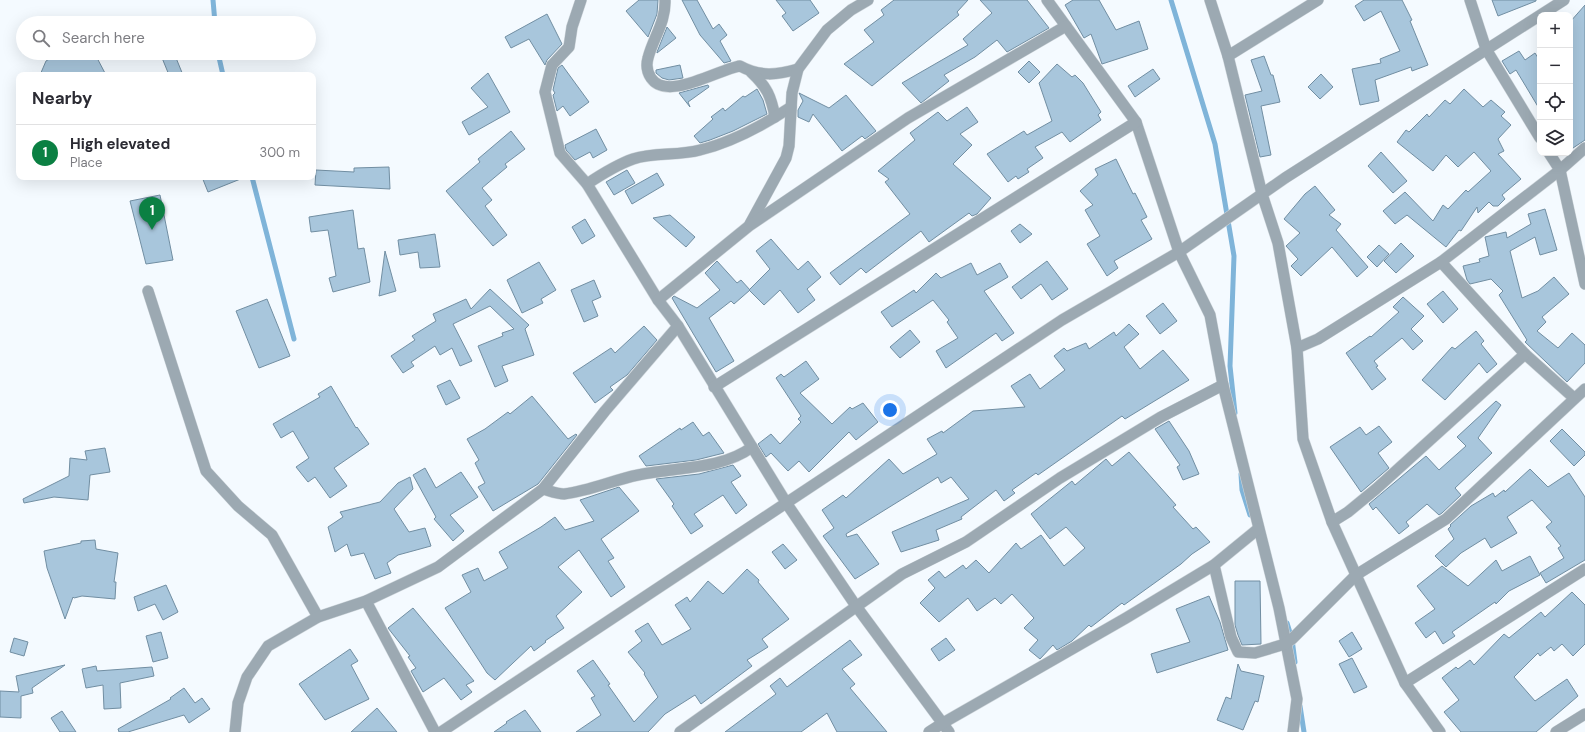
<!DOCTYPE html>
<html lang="en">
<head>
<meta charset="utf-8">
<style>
  body { margin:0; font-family:"DM Sans",sans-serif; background:#f7f7f7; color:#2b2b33 }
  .controls { position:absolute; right:12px; top:12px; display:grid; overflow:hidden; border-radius:8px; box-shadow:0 4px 16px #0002 }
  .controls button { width:36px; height:36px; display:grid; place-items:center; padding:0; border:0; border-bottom:1px solid #e1e1e2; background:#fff; color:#2b2b33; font:20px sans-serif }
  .you { position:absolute; left:890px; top:410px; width:14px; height:14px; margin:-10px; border:3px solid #fff; border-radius:50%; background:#1a73e8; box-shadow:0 0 0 6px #1a73e833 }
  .badge { display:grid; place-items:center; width:26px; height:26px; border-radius:50%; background:#0b8043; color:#fff; font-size:13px; font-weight:700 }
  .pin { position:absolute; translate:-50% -33px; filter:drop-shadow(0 1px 2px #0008) }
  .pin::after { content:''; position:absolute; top:21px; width:14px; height:12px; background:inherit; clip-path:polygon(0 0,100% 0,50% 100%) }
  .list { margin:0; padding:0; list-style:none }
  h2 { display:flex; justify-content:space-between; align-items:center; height:52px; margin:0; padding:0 16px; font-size:17px }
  h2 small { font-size:13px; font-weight:400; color:#7c7c81 }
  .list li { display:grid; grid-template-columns:26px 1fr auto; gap:12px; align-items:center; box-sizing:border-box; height:56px; padding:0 16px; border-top:1px solid #e1e1e2 }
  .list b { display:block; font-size:15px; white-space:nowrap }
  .list p { margin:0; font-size:13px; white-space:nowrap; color:#7c7c81 }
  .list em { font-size:13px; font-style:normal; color:#7c7c81 }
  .icon { flex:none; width:22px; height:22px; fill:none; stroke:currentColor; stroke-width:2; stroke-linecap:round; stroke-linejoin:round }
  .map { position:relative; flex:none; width:1585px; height:732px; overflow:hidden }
  .search { position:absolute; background:#fff; box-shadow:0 4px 16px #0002; left:16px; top:16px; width:300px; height:44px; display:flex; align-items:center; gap:10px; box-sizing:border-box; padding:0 14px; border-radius:22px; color:#7c7c81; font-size:15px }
  .panel { position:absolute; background:#fff; box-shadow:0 4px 16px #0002; left:16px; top:72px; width:300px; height:108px; border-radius:8px }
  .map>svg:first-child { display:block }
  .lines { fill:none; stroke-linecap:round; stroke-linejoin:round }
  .stream { stroke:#7fb4d9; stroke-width:5 }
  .building { fill:#a8c6dc; stroke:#718ea2 }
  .minor-casing { stroke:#d0d7dc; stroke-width:12 }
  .minor { stroke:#9ca9b2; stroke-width:11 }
</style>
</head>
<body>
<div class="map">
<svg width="1585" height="732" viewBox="0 0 1585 732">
  <rect width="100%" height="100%" fill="#f4faff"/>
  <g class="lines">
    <!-- stream -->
    <g class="stream">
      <path d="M 213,0 L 215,23"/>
      <path d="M 1171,0 L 1215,144 L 1234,256 L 1230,366 L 1235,413"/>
      <path d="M 218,53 L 223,75"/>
      <path d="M 252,177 L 294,339"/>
      <path d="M 1241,474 L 1242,490 L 1250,515"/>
      <path d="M 1287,623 L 1292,639 L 1295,662"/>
      <path d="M 1300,706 L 1304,732"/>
    </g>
  </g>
  <!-- building -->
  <g class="building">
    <path d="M 639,0 L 658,0 L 657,14 L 648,37 L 626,11 Z"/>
    <path d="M 682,0 L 697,0 L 713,29 L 719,24 L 727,35 L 720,41 L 731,61 L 724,63 L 700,35 Z"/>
    <path d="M 776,0 L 810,0 L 819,13 L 793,31 L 782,16 L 786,13 Z"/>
    <path d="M 894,0 L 968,0 L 957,12 L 959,15 L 872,86 L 844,64 L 874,42 L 864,30 L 884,15 L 881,10 Z"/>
    <path d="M 980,0 L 1027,0 L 1049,28 L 1007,52 L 997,40 L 975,57 L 944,75 L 949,81 L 921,103 L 902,83 L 968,45 L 963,39 L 992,13 Z"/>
    <path d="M 1073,0 L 1099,0 L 1116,30 L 1139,21 L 1148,49 L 1102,64 L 1091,34 L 1084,38 L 1065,5 Z"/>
    <path d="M 1364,0 L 1402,0 L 1412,20 L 1410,21 L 1428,65 L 1412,71 L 1411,67 L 1375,80 L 1379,101 L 1360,105 L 1352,69 L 1381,63 L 1380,59 L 1400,51 L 1381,11 L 1364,21 L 1355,6 Z"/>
    <path d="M 1492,0 L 1536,0 L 1536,1 L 1498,16 Z"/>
    <path d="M 1585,5 L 1585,140 L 1570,150 L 1570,22 Z"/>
    <path d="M 547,14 L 562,44 L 547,60 L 545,65 L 529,39 L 511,48 L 505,37 Z"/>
    <path d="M 667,27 L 676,38 L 657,53 L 657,52 Z"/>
    <path d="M 1519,51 L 1525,60 L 1535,53 L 1540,61 L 1540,110 L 1516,70 L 1510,74 L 1502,61 Z"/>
    <path d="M 60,53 L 84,53 L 96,56 L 106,75 L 40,75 L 46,61 Z"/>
    <path d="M 160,53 L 174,53 L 183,75 L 169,75 Z"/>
    <path d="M 1264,56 L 1271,75 L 1273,75 L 1280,102 L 1261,106 L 1271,155 L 1260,157 L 1245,95 L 1262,91 L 1251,60 Z"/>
    <path d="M 1029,61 L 1040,72 L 1029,83 L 1018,72 Z"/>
    <path d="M 1057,64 L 1072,77 L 1075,75 L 1083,83 L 1101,112 L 1098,115 L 1101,120 L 1070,142 L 1062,132 L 1035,147 L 1043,158 L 1027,169 L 1029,172 L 1018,179 L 1016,176 L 1008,182 L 987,154 L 1024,131 L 1027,135 L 1052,121 L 1039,83 Z"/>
    <path d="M 562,65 L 589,102 L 570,116 L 563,106 L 557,111 L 553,95 L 555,93 L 553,90 L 558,68 Z"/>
    <path d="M 680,65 L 683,78 L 669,80 L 662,78 L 656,73 L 656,70 Z"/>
    <path d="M 1153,69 L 1160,79 L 1135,97 L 1128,86 Z"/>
    <path d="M 488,73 L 510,112 L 469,135 L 462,122 L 488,107 L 471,88 Z"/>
    <path d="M 1321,74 L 1333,87 L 1320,99 L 1308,87 Z"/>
    <path d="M 708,85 L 709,87 L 688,102 L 690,107 L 679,93 Z"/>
    <path d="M 757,89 L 763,100 L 767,114 L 733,131 L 710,140 L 700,143 L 694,136 L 713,119 L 711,117 L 723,108 L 725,111 L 743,96 L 745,97 Z"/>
    <path d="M 1464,89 L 1483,107 L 1491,100 L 1505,112 L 1501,116 L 1511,125 L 1498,139 L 1504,151 L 1498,154 L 1521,179 L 1502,195 L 1505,199 L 1498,206 L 1493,206 L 1489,202 L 1478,213 L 1477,207 L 1461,231 L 1459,230 L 1446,247 L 1407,215 L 1395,224 L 1383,211 L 1405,192 L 1433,221 L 1443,205 L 1448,209 L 1466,190 L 1468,192 L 1491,171 L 1474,152 L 1458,167 L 1446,155 L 1433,171 L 1397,142 L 1406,130 L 1409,132 L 1427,114 L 1429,117 L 1445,100 L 1450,104 Z"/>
    <path d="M 799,93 L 829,108 L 846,95 L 876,131 L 865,139 L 862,136 L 842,151 L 813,114 L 809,122 L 798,117 L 798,110 L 803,101 Z"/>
    <path d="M 967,107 L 978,122 L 960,134 L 972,145 L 953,164 L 991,198 L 977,214 L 972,216 L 969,213 L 929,242 L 921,231 L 866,273 L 861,268 L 840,285 L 830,273 L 910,214 L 885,182 L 889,179 L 878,171 L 915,140 L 910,133 L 938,112 L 947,121 Z"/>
    <path d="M 596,129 L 607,150 L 593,158 L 590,152 L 575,160 L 566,150 L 565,145 Z"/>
    <path d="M 511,131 L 525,149 L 505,164 L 507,167 L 482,188 L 492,200 L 485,206 L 507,235 L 493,246 L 446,191 L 480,162 L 478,159 Z"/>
    <path d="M 1381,152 L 1407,181 L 1393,193 L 1368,166 Z"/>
    <path d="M 1116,159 L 1133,194 L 1135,193 L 1147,217 L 1141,220 L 1152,239 L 1114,261 L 1118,268 L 1107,276 L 1087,244 L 1100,236 L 1085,210 L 1093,205 L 1080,191 L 1098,175 L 1095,169 Z"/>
    <path d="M 389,167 L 390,189 L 315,185 L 316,170 L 354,172 L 354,168 Z"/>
    <path d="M 627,170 L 635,183 L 614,195 L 606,182 Z"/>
    <path d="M 657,173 L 664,185 L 632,204 L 625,191 Z"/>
    <path d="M 202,177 L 243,177 L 243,178 L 208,192 Z"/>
    <path d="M 1315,186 L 1335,210 L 1329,215 L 1341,224 L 1336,230 L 1368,267 L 1357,277 L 1332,247 L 1301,276 L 1291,266 L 1298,259 L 1286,246 L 1300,233 L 1284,219 L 1305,194 Z"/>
    <path d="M 160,195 L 173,260 L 146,264 L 130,201 Z"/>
    <path d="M 1545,209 L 1557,250 L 1540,255 L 1535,237 L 1510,251 L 1522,298 L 1538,291 L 1554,277 L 1569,294 L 1542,317 L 1546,322 L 1537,331 L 1558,348 L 1572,333 L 1585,345 L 1585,363 L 1567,382 L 1525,342 L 1527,340 L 1499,295 L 1503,291 L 1491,279 L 1470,284 L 1467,280 L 1463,266 L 1480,262 L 1479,259 L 1489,256 L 1485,237 L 1506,232 L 1507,238 L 1531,224 L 1528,214 Z"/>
    <path d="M 353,210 L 358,249 L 364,248 L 370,282 L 333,292 L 329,278 L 336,276 L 328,230 L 311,232 L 309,217 Z"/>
    <path d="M 670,215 L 695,237 L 686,247 L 653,218 Z"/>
    <path d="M 585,219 L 595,236 L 582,244 L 572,227 Z"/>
    <path d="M 1020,224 L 1032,234 L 1020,243 L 1011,231 Z"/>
    <path d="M 435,234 L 440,267 L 420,268 L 418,252 L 400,255 L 398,240 Z"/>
    <path d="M 771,239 L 798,270 L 808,261 L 821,277 L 807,289 L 815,300 L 798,313 L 780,290 L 764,305 L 749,290 L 770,269 L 756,251 Z"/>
    <path d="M 1401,243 L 1414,256 L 1396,273 L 1384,261 Z"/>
    <path d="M 1379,245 L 1389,254 L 1377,267 L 1367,257 Z"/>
    <path d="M 385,251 L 396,291 L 379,296 Z"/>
    <path d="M 717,261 L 737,283 L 741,280 L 750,290 L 734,304 L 731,301 L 709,318 L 734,361 L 716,372 L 672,298 L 674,296 L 697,308 L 720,290 L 705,273 Z"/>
    <path d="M 1047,261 L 1068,289 L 1052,300 L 1041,284 L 1021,299 L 1012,287 Z"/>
    <path d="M 539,262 L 556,290 L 541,299 L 543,303 L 522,313 L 507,280 Z"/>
    <path d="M 971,263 L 977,275 L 1000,263 L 1008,277 L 984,291 L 1014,333 L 1002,341 L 996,333 L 946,368 L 936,351 L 958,338 L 947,322 L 949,320 L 933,300 L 892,327 L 881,312 L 914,290 L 916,293 L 936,273 L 941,278 Z"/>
    <path d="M 594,280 L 601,297 L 592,301 L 598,316 L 584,322 L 571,290 Z"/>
    <path d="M 490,289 L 529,325 L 525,329 L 534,355 L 502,366 L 508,381 L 495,387 L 478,346 L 503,336 L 502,333 L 514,329 L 490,306 L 453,324 L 472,361 L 460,366 L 452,348 L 440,355 L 435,346 L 411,362 L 414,366 L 403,373 L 391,356 L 415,340 L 412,336 L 436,321 L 433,314 L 466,299 L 471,309 Z"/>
    <path d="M 1443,291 L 1458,309 L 1443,323 L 1427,304 Z"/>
    <path d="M 1403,297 L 1424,316 L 1411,329 L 1423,341 L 1413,350 L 1402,338 L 1374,361 L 1378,366 L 1376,367 L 1386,379 L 1372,390 L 1346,353 L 1370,336 L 1371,337 L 1399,312 L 1393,307 Z"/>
    <path d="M 267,299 L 290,356 L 259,368 L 236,311 Z"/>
    <path d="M 1163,303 L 1177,321 L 1160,334 L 1146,316 Z"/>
    <path d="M 1129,324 L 1139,334 L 1124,347 L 1140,369 L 1163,350 L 1189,380 L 1125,419 L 1122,416 L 1038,475 L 1036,473 L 1012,490 L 1015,493 L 1004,501 L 996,490 L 961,517 L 962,519 L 936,530 L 939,540 L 901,552 L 892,532 L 969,499 L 951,477 L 941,483 L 938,477 L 846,534 L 847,537 L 857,534 L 879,564 L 855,579 L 823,536 L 834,528 L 822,510 L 843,495 L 846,498 L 889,459 L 903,474 L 937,454 L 927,439 L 942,431 L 943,433 L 973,411 L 1025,407 L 1011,386 L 1030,374 L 1040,389 L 1065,370 L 1054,356 L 1064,348 L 1067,351 L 1086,343 L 1089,349 L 1114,332 L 1116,336 Z"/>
    <path d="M 644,326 L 657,340 L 627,375 L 610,387 L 613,390 L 595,403 L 573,373 L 611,348 L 615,353 Z"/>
    <path d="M 910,330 L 920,342 L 900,358 L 890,347 Z"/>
    <path d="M 1476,331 L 1484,341 L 1481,344 L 1497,364 L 1487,373 L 1479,363 L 1445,400 L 1422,380 L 1452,347 L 1455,349 Z"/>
    <path d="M 806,361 L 819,379 L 800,393 L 832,424 L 850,407 L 852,409 L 863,403 L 878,422 L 856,440 L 849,432 L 809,472 L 799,461 L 788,471 L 771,453 L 766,457 L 758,444 L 771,434 L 780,444 L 801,422 L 798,419 L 801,416 L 776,378 L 781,374 L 784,377 Z"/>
    <path d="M 450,380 L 460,398 L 446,405 L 437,386 Z"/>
    <path d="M 331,386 L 356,428 L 357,427 L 369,444 L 334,468 L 347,486 L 330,498 L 315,477 L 308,482 L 296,467 L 309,458 L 293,431 L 281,438 L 273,424 L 320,397 L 318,394 Z"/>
    <path d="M 532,396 L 568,439 L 576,434 L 577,435 L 538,484 L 493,511 L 478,487 L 485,483 L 475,463 L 479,460 L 467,439 L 485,429 L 508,412 L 510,414 Z"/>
    <path d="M 1496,401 L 1501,405 L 1478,438 L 1492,453 L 1455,488 L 1461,495 L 1442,513 L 1439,515 L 1427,504 L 1406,522 L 1409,526 L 1399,534 L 1376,507 L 1373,510 L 1369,504 L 1426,456 L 1439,470 L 1466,446 L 1457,437 Z"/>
    <path d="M 1169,421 L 1189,451 L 1199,474 L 1183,480 L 1177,467 L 1180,465 L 1155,429 Z"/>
    <path d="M 693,422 L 703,436 L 709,432 L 724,453 L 696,460 L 646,466 L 639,456 L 680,428 L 681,430 Z"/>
    <path d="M 1379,426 L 1392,442 L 1378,453 L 1389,468 L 1361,492 L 1330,447 L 1360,427 L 1366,435 Z"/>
    <path d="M 1562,429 L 1585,452 L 1585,455 L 1574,466 L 1550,441 Z"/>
    <path d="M 105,448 L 110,472 L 90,475 L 88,500 L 54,497 L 24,503 L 23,499 L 69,476 L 70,458 L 87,460 L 85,451 Z"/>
    <path d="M 1129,452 L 1176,505 L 1173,507 L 1193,529 L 1196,527 L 1210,542 L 1192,554 L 1181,564 L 1124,605 L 1122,603 L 1091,627 L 1089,625 L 1072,641 L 1057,650 L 1053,645 L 1040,659 L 1029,650 L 1038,640 L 1024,628 L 1034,618 L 1012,594 L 1001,604 L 995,598 L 977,611 L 968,598 L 939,622 L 920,603 L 935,588 L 928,580 L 939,571 L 945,578 L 963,565 L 966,569 L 976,560 L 989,573 L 1016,543 L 1021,549 L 1041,535 L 1064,566 L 1085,548 L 1066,527 L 1050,539 L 1031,514 L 1072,481 L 1075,485 L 1106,459 L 1112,466 Z"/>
    <path d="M 733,465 L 741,476 L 731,482 L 747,505 L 736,514 L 723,495 L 694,514 L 703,526 L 691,534 L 672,506 L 674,504 L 656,479 L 699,474 Z"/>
    <path d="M 425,468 L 436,488 L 461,472 L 478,497 L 450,515 L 464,531 L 453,541 L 434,519 L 436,517 L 413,475 Z"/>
    <path d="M 1530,469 L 1548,487 L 1569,473 L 1585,497 L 1585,560 L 1546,583 L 1540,573 L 1564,558 L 1558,548 L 1561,546 L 1546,527 L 1552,522 L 1532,500 L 1507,517 L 1517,533 L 1491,548 L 1485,538 L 1461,553 L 1446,567 L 1435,556 L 1454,539 L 1448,529 L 1451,526 L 1450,525 L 1471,506 L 1493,493 L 1495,497 L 1504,490 L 1505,492 Z"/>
    <path d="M 410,477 L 413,489 L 394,509 L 409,532 L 425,528 L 431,546 L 398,555 L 387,563 L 391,573 L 375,579 L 364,553 L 351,556 L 347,544 L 335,552 L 328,527 L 343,517 L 340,512 L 380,502 L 398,483 Z"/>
    <path d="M 619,487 L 639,511 L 601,539 L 614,558 L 608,561 L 625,587 L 611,597 L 579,550 L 558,567 L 582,592 L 556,616 L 564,628 L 545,641 L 546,642 L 534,651 L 531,646 L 495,680 L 487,673 L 445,608 L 471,592 L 462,575 L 478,568 L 484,581 L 508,568 L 499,552 L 541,527 L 555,517 L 565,530 L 594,521 L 580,500 Z"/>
    <path d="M 95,540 L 96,549 L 118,553 L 114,582 L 116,582 L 115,599 L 82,596 L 74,598 L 73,597 L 65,619 L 47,568 L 44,551 L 81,543 L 81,541 Z"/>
    <path d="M 783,544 L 797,560 L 785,569 L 772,552 Z"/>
    <path d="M 1530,556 L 1540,575 L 1509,591 L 1496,604 L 1495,602 L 1452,632 L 1455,636 L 1443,644 L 1435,631 L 1426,638 L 1415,623 L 1435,609 L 1417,586 L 1442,566 L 1468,586 L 1496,560 L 1502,571 Z"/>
    <path d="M 747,569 L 759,580 L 758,582 L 789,619 L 762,639 L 768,647 L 747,660 L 752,666 L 701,704 L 695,695 L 665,714 L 648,732 L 576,732 L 601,715 L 591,698 L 595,696 L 577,671 L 593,660 L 610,684 L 608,685 L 634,722 L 658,697 L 644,674 L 645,673 L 628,652 L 642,641 L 635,631 L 648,623 L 662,645 L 691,629 L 675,605 L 687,597 L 690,602 L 708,581 L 723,594 Z"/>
    <path d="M 1235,581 L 1260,581 L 1261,644 L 1242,645 L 1238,635 L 1235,625 Z"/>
    <path d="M 166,585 L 178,612 L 163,620 L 155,604 L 138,611 L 134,597 Z"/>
    <path d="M 1572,592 L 1585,605 L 1585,644 L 1573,656 L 1562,644 L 1554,651 L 1551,647 L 1540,656 L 1538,653 L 1514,677 L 1535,701 L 1567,679 L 1578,696 L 1536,732 L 1461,732 L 1444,712 L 1459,700 L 1442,678 L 1456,667 L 1458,669 L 1470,660 L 1474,665 L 1504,634 L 1509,638 L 1541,612 L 1545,617 Z"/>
    <path d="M 1209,596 L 1220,622 L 1228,650 L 1157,673 L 1151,654 L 1190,642 L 1176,609 Z"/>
    <path d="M 413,608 L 474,681 L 466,685 L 472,692 L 461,700 L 444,678 L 423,692 L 411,671 L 416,668 L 408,657 L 410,656 L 388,628 Z"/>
    <path d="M 161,632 L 168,658 L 153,662 L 146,636 Z"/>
    <path d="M 1352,632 L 1362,649 L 1349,657 L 1339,641 Z"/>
    <path d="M 14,638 L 28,642 L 24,656 L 10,652 Z"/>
    <path d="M 946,638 L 955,650 L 939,661 L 931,649 Z"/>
    <path d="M 850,640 L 862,655 L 842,669 L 855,684 L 850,688 L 887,732 L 837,732 L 827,713 L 801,732 L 725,732 L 776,694 L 770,686 L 780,678 L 787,687 Z"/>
    <path d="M 350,649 L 358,661 L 351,665 L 369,699 L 325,720 L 299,684 Z"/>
    <path d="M 1352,658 L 1367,687 L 1354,693 L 1339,664 Z"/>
    <path d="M 1238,664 L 1241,671 L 1264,676 L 1258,702 L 1255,701 L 1243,730 L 1217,720 L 1226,697 L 1231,699 Z"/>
    <path d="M 65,665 L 32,688 L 33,693 L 21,696 L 21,718 L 0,717 L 0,691 L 19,692 L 16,676 Z"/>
    <path d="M 96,666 L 97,671 L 152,667 L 154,676 L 120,683 L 121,708 L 104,709 L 103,685 L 86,688 L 82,669 Z"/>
    <path d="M 184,688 L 195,703 L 202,698 L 210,709 L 189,723 L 184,715 L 128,732 L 119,732 L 118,729 L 171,699 L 170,698 Z"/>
    <path d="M 377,708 L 397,732 L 351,732 Z"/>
    <path d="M 525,710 L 541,732 L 494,732 L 507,723 L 506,722 Z"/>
    <path d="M 62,711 L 76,732 L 60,732 L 51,718 Z"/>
  </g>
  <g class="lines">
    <!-- minor casing -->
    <g class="minor-casing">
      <g id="minor">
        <path d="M 581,0 L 572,27 L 569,47 L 552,65 L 545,92 L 560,153 L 587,184 L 658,300 L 678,326 L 787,504 L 856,606 L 949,732"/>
        <path d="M 665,0 C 666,22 653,38 648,58 C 646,65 647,72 651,78 C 667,102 719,69 740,66 C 760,77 777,75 798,69"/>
        <path d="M 1047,0 L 1136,122 L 1179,252 L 1210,315 L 1223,385 L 1279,608 L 1297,699 L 1293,732"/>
        <path d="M 1210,0 L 1228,56 L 1262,194 L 1278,243 L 1297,348"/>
        <path d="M 1470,0 L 1486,49 L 1540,138"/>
        <path d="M 1228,56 L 1318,0"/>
        <path d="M 751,72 C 767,87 771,96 775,117"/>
        <path d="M 1549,153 L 1560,170 L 1585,284"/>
        <path d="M 587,184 C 602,174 616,165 633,159 C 654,152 678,156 700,150 C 733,142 762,126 791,107"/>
        <path d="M 750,224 L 786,158 L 789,146 L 792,93 L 798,69 L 827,30 L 851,10 L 868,0"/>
        <path d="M 1441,262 L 1525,354 L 1574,398"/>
        <path d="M 148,291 L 206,471 L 238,506 L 272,535 L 318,617"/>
        <path d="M 658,300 L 749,226 L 908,118 L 1066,26"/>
        <path d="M 1525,354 L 1376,489 L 1348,512 L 1332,522 L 1303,439 L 1297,348 L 1318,339 L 1441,262 L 1560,170 L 1585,148"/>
        <path d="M 714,387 L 1136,122"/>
        <path d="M 543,489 C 550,491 558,494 564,494 C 590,491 613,480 638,475 C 674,467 722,470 752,447"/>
        <path d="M 1332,522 L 1405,683 L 1440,732"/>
        <path d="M 1214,565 L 1231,637 L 1238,652 L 1255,653 L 1285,644 L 1292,639 L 1356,575 L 1446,519 L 1585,389"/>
        <path d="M 366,601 L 435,732"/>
        <path d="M 1405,683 L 1585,569"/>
        <path d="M 235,732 L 238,703 L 247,677 L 268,646 L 318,617 L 366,601 L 438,567 L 543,489 L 605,411 L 678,326"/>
        <path d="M 441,732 L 1062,320 L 1179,252 L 1285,178 L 1564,0"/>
        <path d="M 680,732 L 902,574 L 966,542 L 1060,478 L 1161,417 L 1223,385"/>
        <path d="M 929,732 L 943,723 L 1126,618 L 1214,565 L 1258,529"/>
        <path d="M 1556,732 L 1585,714"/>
      </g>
    </g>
    <!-- minor -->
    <use href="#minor" class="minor"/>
  </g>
</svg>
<div class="controls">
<button>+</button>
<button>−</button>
<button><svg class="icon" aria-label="locate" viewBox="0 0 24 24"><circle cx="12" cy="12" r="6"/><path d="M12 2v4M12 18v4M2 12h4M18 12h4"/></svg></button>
<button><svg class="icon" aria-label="layers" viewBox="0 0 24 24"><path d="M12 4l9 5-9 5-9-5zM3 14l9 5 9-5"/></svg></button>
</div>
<div class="you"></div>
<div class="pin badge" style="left:152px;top:230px">1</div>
<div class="search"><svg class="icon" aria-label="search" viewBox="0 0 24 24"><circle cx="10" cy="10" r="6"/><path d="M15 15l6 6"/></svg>Search here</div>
<section class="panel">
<h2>Nearby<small></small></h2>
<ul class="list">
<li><span class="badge">1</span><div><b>High elevated</b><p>Place</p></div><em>300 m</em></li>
</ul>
</section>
</div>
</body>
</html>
